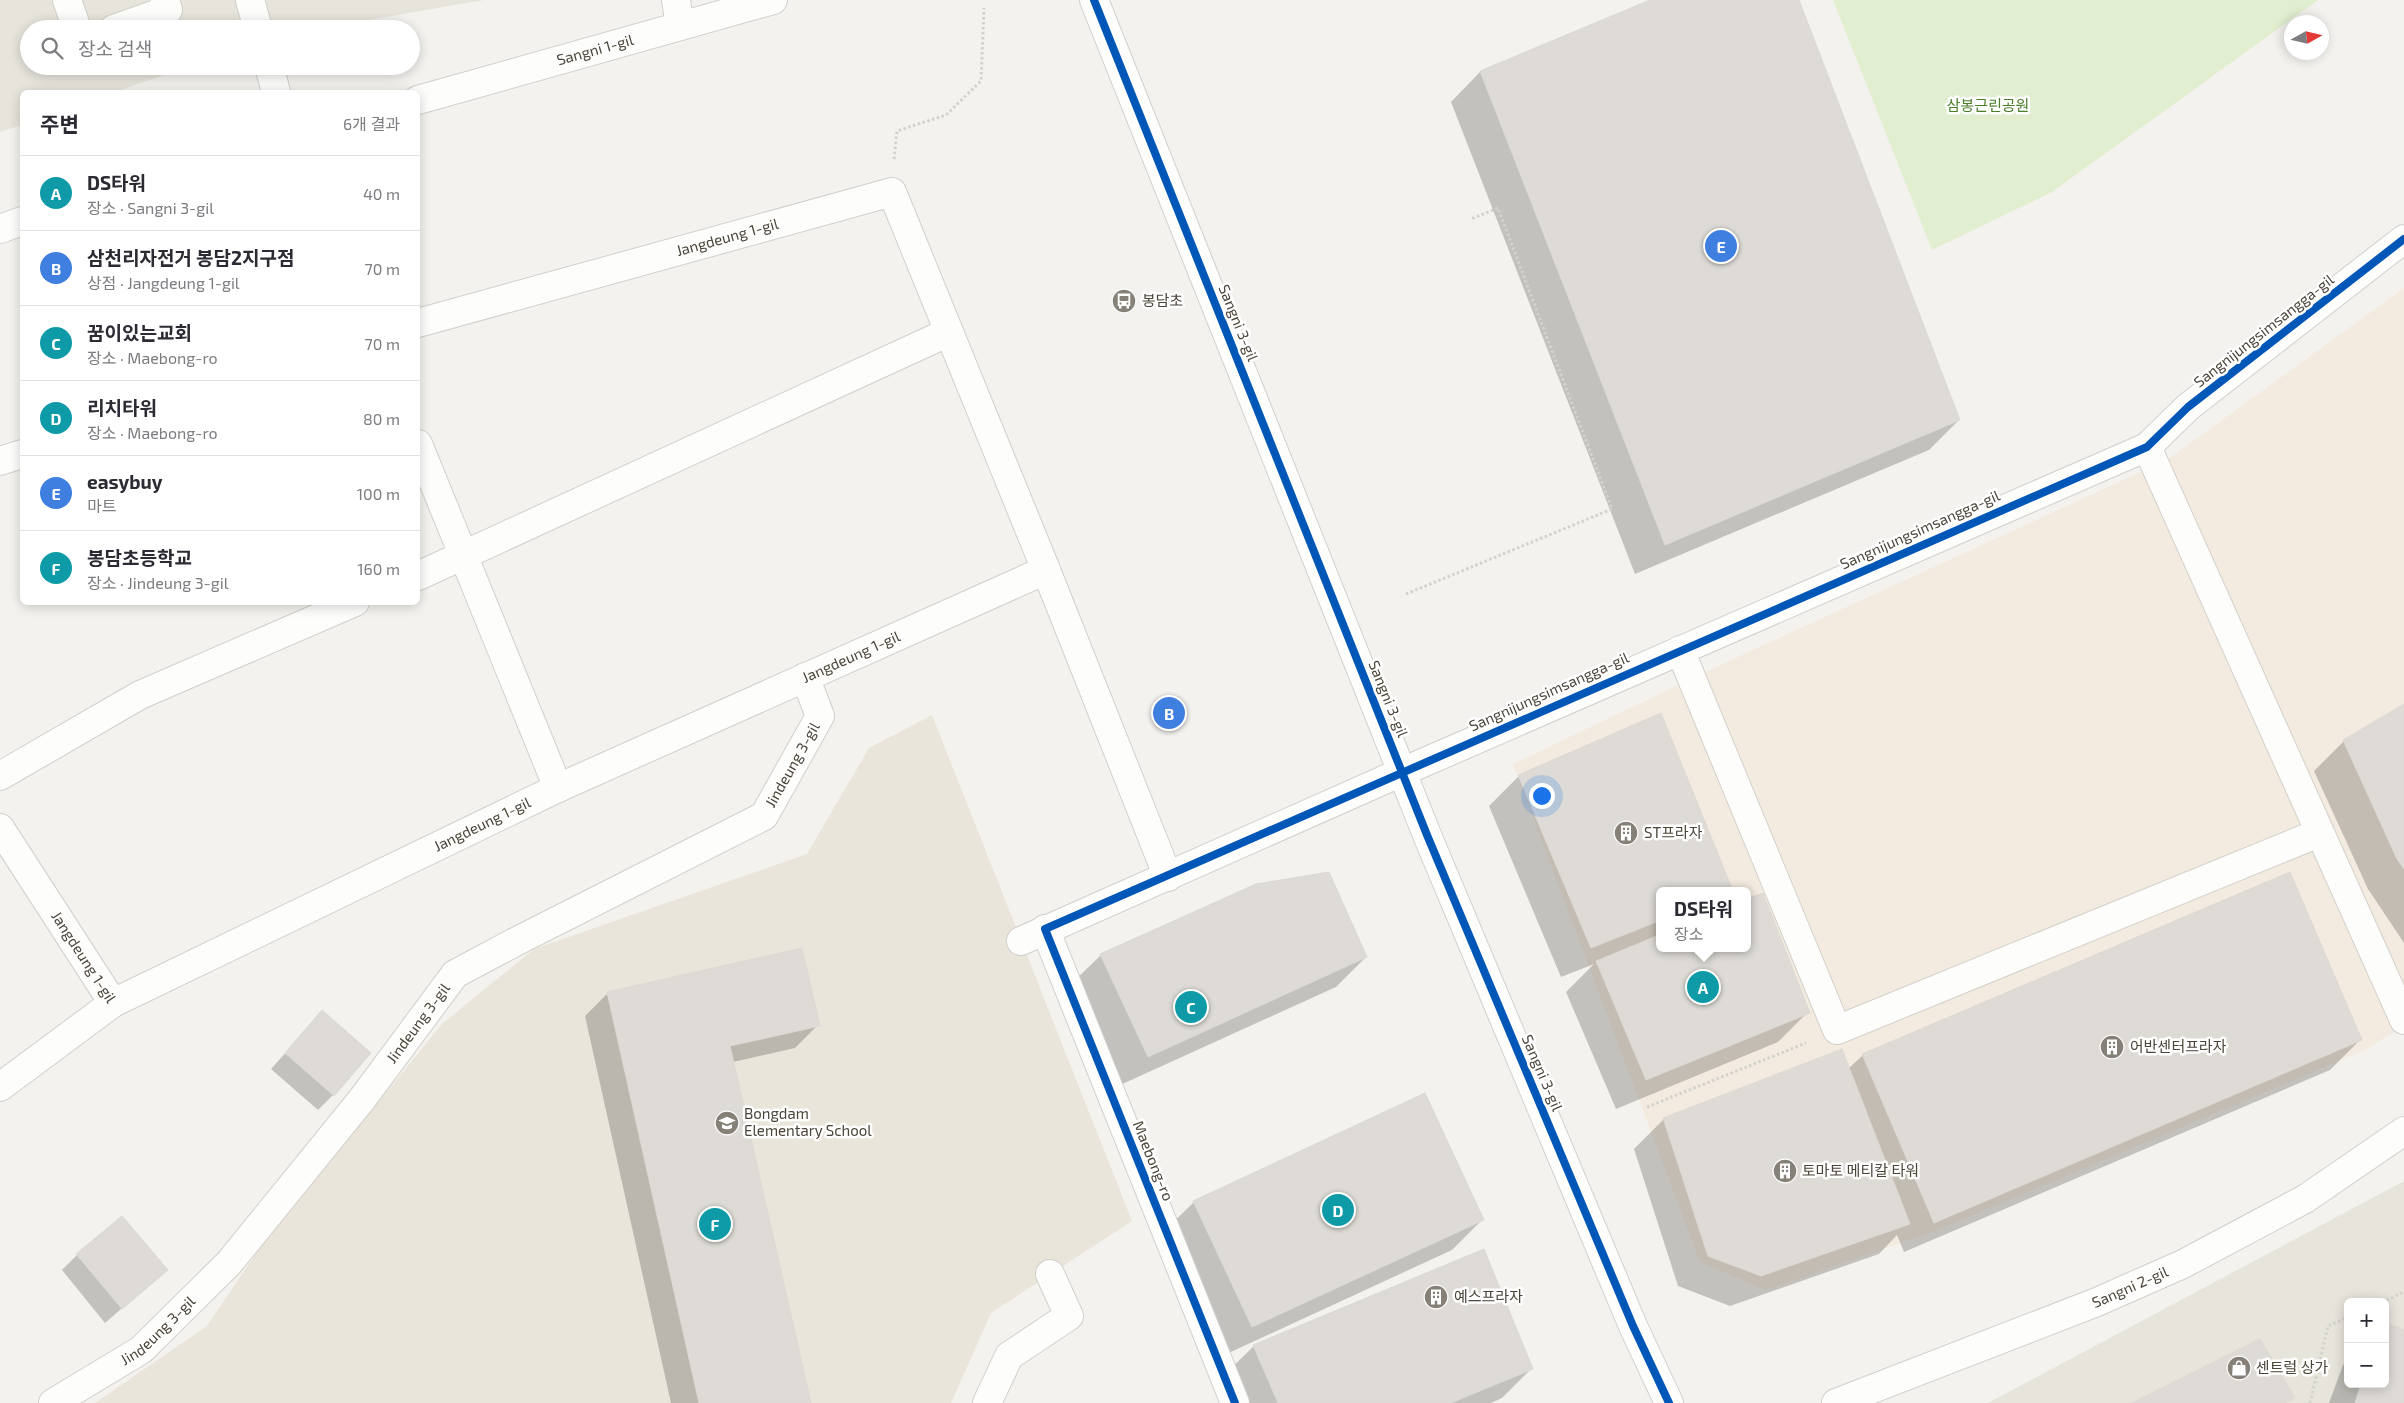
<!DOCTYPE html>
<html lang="ko">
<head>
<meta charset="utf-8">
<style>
  body { margin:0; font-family:"Exo 2","Noto Sans KR",sans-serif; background:#f7f7f7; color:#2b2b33 }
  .controls { position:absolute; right:15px; bottom:15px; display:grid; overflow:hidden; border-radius:8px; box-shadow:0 2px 12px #0003 }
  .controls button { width:45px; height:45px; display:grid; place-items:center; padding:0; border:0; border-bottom:1px solid #e1e1e2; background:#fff; color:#2b2b33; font:25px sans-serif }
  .compass { position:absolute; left:2284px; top:15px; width:45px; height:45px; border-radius:50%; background:#fff; box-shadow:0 2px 12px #0003; rotate:82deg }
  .you { position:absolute; left:1541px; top:795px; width:18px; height:18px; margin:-12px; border:4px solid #fff; border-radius:50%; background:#1a73e8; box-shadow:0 0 0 8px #1a73e833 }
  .badge { display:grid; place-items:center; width:32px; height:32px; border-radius:50%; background:#868178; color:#fff; font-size:16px; font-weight:700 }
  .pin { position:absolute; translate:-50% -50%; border:2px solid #fff; box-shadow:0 1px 5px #0006 }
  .popup { position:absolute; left:1656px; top:887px; width:95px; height:65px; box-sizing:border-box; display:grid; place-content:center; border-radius:8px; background:#fff; filter:drop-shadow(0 1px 4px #0005); font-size:16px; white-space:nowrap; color:#7c7c81 }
  .popup b { font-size:19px; color:#2b2b33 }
  .popup::after { content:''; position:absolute; left:50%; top:100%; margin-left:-10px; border:10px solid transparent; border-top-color:#fff }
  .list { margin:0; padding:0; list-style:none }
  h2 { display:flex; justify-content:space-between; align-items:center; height:65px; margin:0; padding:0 20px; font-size:21px }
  h2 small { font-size:16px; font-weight:400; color:#7c7c81 }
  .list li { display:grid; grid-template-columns:32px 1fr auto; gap:15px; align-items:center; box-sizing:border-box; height:75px; padding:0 20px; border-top:1px solid #e1e1e2 }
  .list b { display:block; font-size:19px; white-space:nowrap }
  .list p { margin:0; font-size:16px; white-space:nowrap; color:#7c7c81 }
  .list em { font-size:16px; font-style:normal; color:#7c7c81 }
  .icon { flex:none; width:28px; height:28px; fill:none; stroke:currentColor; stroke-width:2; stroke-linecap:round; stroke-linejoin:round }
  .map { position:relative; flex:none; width:2404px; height:1403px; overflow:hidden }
  .search { position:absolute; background:#fff; box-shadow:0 2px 12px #0003; left:20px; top:20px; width:400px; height:55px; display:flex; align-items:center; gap:12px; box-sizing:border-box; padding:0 18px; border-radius:28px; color:#7c7c81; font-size:19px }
  .panel { position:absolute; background:#fff; box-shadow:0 2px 12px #0003; left:20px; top:90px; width:400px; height:515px; border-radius:8px }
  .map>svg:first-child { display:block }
  .residential { fill:#e7e4dc; fill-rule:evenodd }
  .commercial { fill:#f3ebdf; fill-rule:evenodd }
  .education { fill:#eae5da }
  .green { fill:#e1eecf }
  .shadow { fill:#0003 }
  .building { fill:#dedbd6; stroke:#dcd9d4 }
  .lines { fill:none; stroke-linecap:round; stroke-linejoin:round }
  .minor-casing { stroke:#d2d0cb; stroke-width:30 }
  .path { stroke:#d3d2cc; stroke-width:3; stroke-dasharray:2.5 2.5; stroke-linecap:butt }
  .minor { stroke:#fdfdfc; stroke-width:28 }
  .cycleway-casing { stroke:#fff; stroke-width:11 }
  .cycleway { stroke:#0057b8; stroke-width:8 }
  .labels { text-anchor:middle; stroke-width:5; stroke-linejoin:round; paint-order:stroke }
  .street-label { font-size:15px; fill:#4b4439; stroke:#fff }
  .park-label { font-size:15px; fill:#4a7f2a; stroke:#fff }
  .poi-label { font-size:15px; fill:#4b4439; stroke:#fff; text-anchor:start }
</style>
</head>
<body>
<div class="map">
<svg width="2404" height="1403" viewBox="0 0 2404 1403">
  <rect width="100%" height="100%" fill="#f4f2ee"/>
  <!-- residential -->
  <g class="residential">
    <path d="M 0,0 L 484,0 L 317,29 L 29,29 L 29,66 L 190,66 L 115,92 L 22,92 L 22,125 L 0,132 Z"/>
    <path d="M 2404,1181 L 2404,1403 L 1988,1403 ZM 2348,1302 L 2385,1302 L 2385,1384 L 2348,1384 Z"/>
  </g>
  <!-- commercial -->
  <path class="commercial" d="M 2404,288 L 2404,1025 L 2367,1049 L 1935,1231 L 1766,1290 L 1700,1262 L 1513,764 L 1718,666 L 2167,460 ZM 1659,891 L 1747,891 L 1747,948 L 1659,948 Z"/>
  <!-- education -->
  <path class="education" d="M 932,715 L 1132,1221 L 991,1313 L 951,1403 L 95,1403 L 207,1326 L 263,1243 L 442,1024 L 534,949 L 807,854 L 869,748 Z"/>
  <!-- green -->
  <path class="green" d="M 1833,0 L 2318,0 L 2052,192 L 1932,250 Z"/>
  <!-- shadow -->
  <g class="shadow">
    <path d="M 1653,0 L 1798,0 L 1959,420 L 1929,450 L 1635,574 L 1451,102 L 1480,72 Z"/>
    <path d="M 2404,706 L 2404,943 L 2368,889 L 2314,771 L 2344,741 Z"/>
    <path d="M 1519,776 L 1659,891 L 1659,948 L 1747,948 L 1747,901 L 1763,894 L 1808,1012 L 1778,1042 L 1616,1109 L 1566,992 L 1594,964 L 1561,977 L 1489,806 Z"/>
    <path d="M 1101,955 L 1366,957 L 1336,987 L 1118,1086 L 1071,984 Z"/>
    <path d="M 608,993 L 818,1025 L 795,1048 L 733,1062 L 809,1403 L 671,1403 L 585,1016 Z"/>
    <path d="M 322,1012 L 333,1095 L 318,1110 L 271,1069 Z"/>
    <path d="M 2360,1040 L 2330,1070 L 1904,1252 L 1897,1235 L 1879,1254 L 1730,1306 L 1678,1286 L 1634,1149 L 1664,1119 L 1848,1069 L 1863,1055 Z"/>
    <path d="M 1194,1202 L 1482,1220 L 1452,1250 L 1222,1356 L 1164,1231 Z"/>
    <path d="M 77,1255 L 166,1270 L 105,1323 L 62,1270 Z"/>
    <path d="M 2404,1331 L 2404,1403 L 2329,1403 L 2343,1365 L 2348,1360 L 2348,1384 L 2385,1384 Z"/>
    <path d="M 1254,1346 L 1532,1368 L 1502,1398 L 1491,1403 L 1236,1403 L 1224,1375 Z"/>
  </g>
  <!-- building -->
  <g class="building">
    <path d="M 1650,0 L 1799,0 L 1960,420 L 1665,545 L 1480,71 Z"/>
    <path d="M 2404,704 L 2404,869 L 2397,859 L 2343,740 Z"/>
    <path d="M 1661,713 L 1733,891 L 1659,891 L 1659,921 L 1591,948 L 1518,775 Z"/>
    <path d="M 1329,872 L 1367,957 L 1148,1057 L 1100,954 L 1256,884 Z"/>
    <path d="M 2290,872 L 2362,1040 L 1934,1223 L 1862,1054 Z"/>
    <path d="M 1763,893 L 1810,1013 L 1646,1080 L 1596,961 L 1659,935 L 1659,948 L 1747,948 L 1747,899 Z"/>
    <path d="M 802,948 L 820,1026 L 730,1046 L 811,1403 L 699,1403 L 607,992 Z"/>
    <path d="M 322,1010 L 371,1053 L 334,1096 L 285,1053 Z"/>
    <path d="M 1842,1049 L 1910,1224 L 1761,1276 L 1708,1256 L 1663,1118 Z"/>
    <path d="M 1425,1093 L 1484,1220 L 1252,1327 L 1193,1201 Z"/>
    <path d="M 122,1216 L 168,1270 L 122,1309 L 76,1254 Z"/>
    <path d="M 1484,1249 L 1533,1369 L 1451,1403 L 1278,1403 L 1253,1345 Z"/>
    <path d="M 2385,1323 L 2404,1330 L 2404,1403 L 2355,1403 L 2361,1384 L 2385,1384 Z"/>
    <path d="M 2260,1339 L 2295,1398 L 2285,1403 L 2132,1403 Z"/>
  </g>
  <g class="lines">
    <!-- minor casing -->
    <g class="minor-casing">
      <g id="minor">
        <path d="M 67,0 L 77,29"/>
        <path d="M 250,0 L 258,29"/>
        <path d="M 676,0 L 680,26"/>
        <path d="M 1094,0 L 1427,835 L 1633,1326 L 1669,1403"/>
        <path d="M 114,29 L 168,10 L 165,0"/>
        <path d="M 269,66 L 276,92"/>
        <path id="s1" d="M 418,100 L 773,0"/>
        <path d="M 0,229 L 22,221"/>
        <path id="s2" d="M 418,323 L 892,192 L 1046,570 L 1168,877"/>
        <path d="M 418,444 L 558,788"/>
        <path d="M 2147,447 L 2404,1020"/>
        <path d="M 0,461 L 22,454"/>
        <path d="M 418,576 L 949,332"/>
        <path d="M 1680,650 L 1837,1030 L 2319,833"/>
        <path d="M 0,776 L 140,695 L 355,602"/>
        <path id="s3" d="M 0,828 L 113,1003"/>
        <path d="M 1045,929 L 1235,1403"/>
        <path d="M 1021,941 L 1402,772 L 2147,447 L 2188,407 L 2404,239"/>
        <path id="s4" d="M 0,1087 L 113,1003 L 558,788 L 1046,570"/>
        <path id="s5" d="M 53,1403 L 141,1350 L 229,1263 L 363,1098 L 455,974 L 517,941 L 764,816 L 820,716 L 805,677"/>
        <path d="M 987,1403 L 1009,1356 L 1069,1316 L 1050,1274"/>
        <path id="s6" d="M 1836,1403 L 2097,1302 L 2183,1264 L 2305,1199 L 2404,1131"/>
      </g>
    </g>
    <!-- path -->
    <g class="path">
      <path d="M 894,159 L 897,131 L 946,115 L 981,81 L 984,8"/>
      <path d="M 1406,594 L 1612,509 L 1498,208 L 1471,219"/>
      <path d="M 1647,1107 L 1806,1043"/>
      <path d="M 2382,1302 L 2404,1292"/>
      <path d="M 2310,1403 L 2328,1326 L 2348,1317"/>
    </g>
    <!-- minor -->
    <use href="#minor" class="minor"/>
    <!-- cycleway casing -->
    <g class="cycleway-casing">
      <g id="cycleway">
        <path d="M 1094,0 L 1427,835 L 1633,1326 L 1669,1403"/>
        <path d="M 1235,1403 L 1045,929 L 2147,447 L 2188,407 L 2404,239"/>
      </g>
    </g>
    <!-- cycleway -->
    <use href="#cycleway" class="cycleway"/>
  </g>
  <!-- icons -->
  <defs>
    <g id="bus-disc" transform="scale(1.25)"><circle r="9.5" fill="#868178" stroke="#fff"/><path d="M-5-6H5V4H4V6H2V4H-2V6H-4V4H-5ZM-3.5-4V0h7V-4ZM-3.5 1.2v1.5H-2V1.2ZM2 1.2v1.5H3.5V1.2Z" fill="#fff"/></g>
    <g id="building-disc" transform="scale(1.25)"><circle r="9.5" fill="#868178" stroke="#fff"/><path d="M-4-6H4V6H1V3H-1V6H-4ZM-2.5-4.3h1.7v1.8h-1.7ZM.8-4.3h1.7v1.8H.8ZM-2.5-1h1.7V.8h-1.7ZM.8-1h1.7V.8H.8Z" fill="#fff"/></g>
    <g id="school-disc" transform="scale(1.25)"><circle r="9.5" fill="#868178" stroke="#fff"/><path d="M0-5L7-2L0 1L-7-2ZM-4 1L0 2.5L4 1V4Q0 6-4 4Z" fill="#fff"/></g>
    <g id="shop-disc" transform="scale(1.25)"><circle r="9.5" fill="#868178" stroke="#fff"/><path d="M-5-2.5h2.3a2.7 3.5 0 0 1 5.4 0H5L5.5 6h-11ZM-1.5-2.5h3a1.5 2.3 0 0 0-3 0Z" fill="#fff"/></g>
  </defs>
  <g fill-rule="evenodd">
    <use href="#bus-disc" x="1124" y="301"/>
    <use href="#building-disc" x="1626" y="833"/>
    <use href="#building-disc" x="2112" y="1047"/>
    <use href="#school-disc" x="727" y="1123"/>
    <use href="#building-disc" x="1785" y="1171"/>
    <use href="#building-disc" x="1436" y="1297"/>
    <use href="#shop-disc" x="2239" y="1368"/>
  </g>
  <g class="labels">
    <!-- street labels -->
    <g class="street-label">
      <text dy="5" stroke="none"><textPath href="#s1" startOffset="184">Sangni 1-gil</textPath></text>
      <text dy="5" stroke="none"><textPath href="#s2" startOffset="321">Jangdeung 1-gil</textPath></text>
      <text transform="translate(1238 323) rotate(68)" y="5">Sangni 3-gil</text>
      <text transform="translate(2264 331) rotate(-38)" y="5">Sangnijungsimsangga-gil</text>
      <text transform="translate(1920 530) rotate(-24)" y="5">Sangnijungsimsangga-gil</text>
      <text dy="5" stroke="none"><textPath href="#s4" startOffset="956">Jangdeung 1-gil</textPath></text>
      <text transform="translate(1549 692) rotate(-24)" y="5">Sangnijungsimsangga-gil</text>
      <text transform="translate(1388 699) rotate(68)" y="5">Sangni 3-gil</text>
      <text dy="5" stroke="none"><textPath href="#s5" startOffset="999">Jindeung 3-gil</textPath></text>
      <text dy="5" stroke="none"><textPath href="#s4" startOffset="551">Jangdeung 1-gil</textPath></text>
      <text dy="5" stroke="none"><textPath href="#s3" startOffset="154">Jangdeung 1-gil</textPath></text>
      <text dy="5" stroke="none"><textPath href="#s5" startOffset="532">Jindeung 3-gil</textPath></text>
      <text transform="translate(1542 1073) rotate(67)" y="5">Sangni 3-gil</text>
      <text transform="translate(1153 1161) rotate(68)" y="5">Maebong-ro</text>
      <text dy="5" stroke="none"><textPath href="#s6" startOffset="316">Sangni 2-gil</textPath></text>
      <text dy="5" stroke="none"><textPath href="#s5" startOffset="128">Jindeung 3-gil</textPath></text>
    </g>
    <!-- park labels -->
    <g class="park-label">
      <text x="1988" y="111">삼봉근린공원</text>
    </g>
    <!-- poi labels -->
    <g class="poi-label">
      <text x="1142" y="306">봉담초</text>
      <text x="1644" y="838">ST프라자</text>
      <text x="2130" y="1052">어반센터프라자</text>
      <text x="744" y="1119">Bongdam<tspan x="744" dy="17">Elementary School</tspan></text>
      <text x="1802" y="1176">토마토 메티칼 타워</text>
      <text x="1454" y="1302">예스프라자</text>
      <text x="2256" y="1373">센트럴 상가</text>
    </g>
  </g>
</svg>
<div class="controls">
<button>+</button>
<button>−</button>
</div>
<svg class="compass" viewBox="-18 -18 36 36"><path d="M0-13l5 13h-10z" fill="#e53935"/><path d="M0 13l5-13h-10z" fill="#7c7c81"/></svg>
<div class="you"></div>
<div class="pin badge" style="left:1703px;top:987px;background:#0f9aa8">A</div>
<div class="popup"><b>DS타워</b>장소</div>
<div class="pin badge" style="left:1169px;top:713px;background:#3f7fe0">B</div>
<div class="pin badge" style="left:1191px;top:1007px;background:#0f9aa8">C</div>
<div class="pin badge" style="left:1338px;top:1210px;background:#0f9aa8">D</div>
<div class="pin badge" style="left:1721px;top:246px;background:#3f7fe0">E</div>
<div class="pin badge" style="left:715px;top:1224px;background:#0f9aa8">F</div>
<div class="search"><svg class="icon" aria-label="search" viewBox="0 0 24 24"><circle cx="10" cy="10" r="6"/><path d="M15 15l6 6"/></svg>장소 검색</div>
<section class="panel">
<h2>주변<small>6개 결과</small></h2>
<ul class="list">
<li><span class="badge" style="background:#0f9aa8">A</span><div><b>DS타워</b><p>장소 · Sangni 3-gil</p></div><em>40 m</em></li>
<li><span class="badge" style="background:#3f7fe0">B</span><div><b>삼천리자전거 봉담2지구점</b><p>상점 · Jangdeung 1-gil</p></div><em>70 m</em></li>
<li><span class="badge" style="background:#0f9aa8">C</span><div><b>꿈이있는교회</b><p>장소 · Maebong-ro</p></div><em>70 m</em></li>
<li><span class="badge" style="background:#0f9aa8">D</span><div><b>리치타워</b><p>장소 · Maebong-ro</p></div><em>80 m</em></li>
<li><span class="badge" style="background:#3f7fe0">E</span><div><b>easybuy</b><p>마트</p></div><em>100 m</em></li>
<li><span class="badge" style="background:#0f9aa8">F</span><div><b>봉담초등학교</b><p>장소 · Jindeung 3-gil</p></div><em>160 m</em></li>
</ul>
</section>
</div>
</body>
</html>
